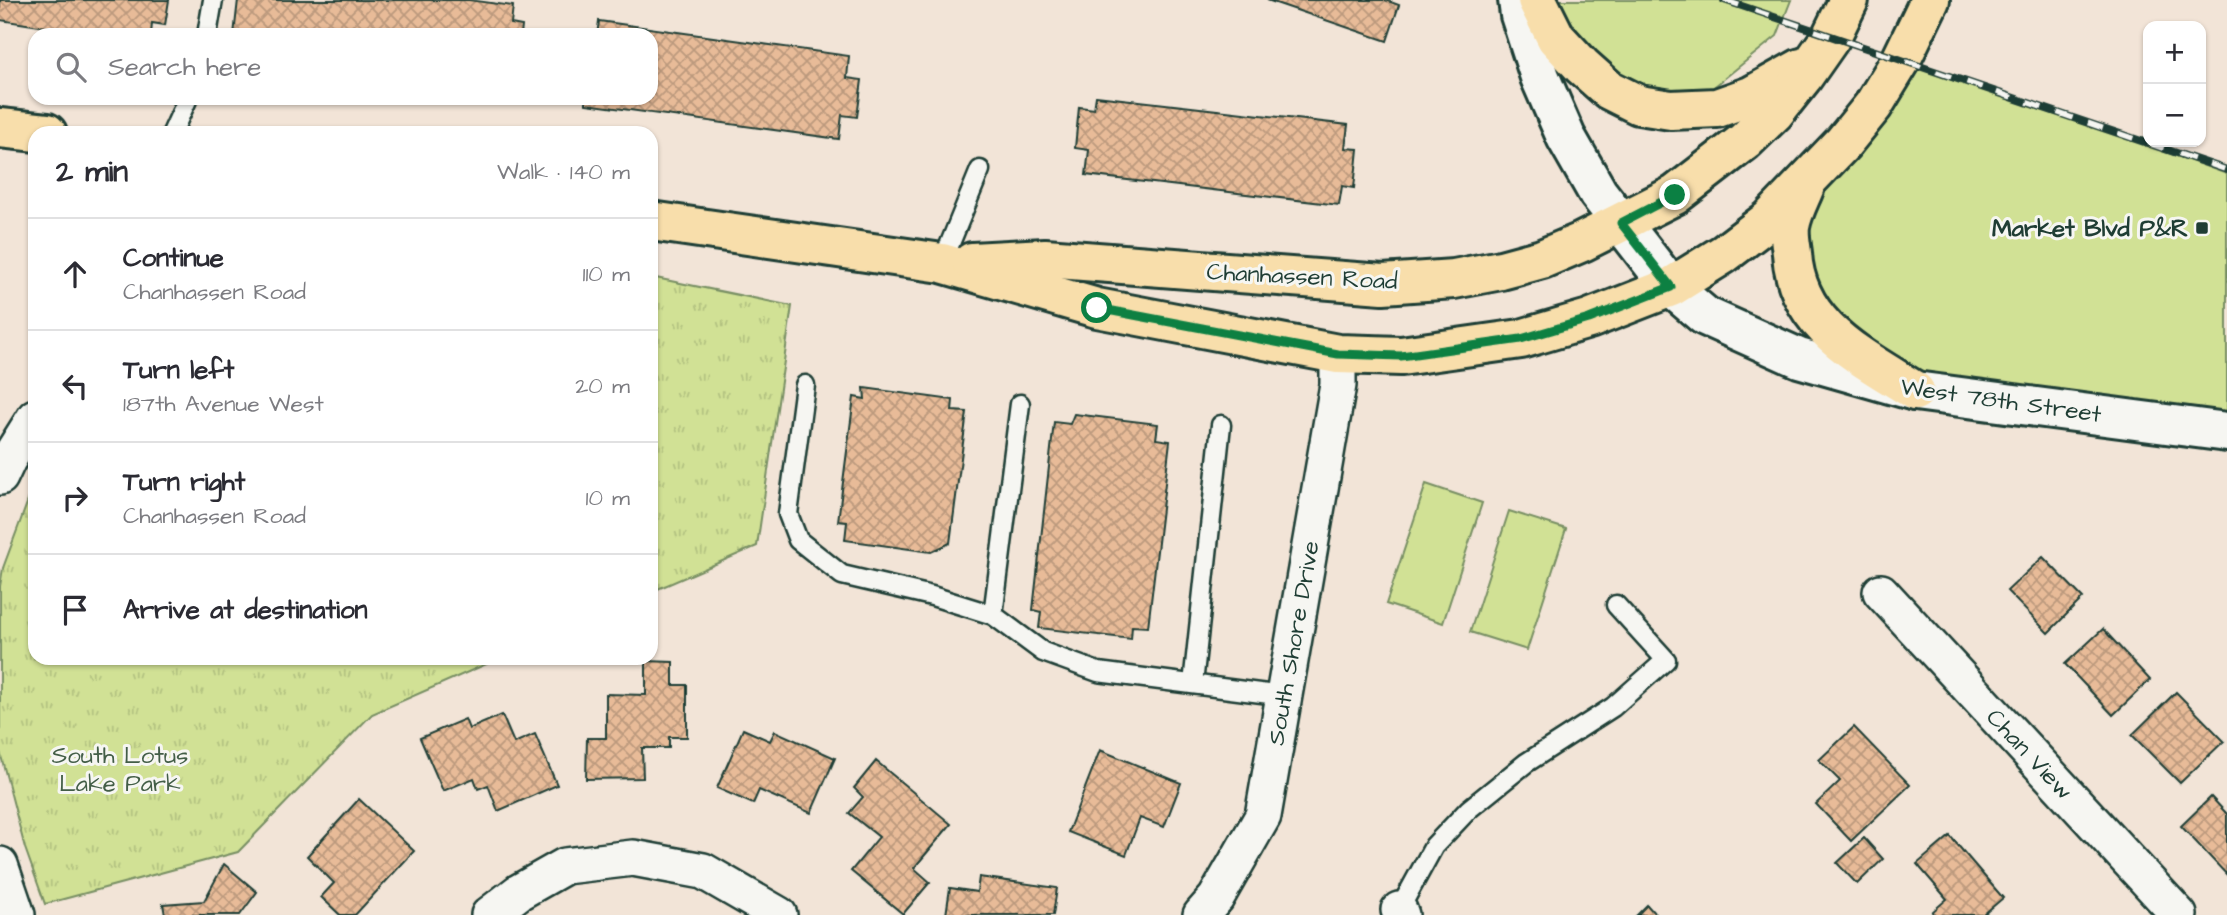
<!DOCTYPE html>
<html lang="en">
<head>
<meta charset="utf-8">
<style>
  body { margin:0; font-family:"Architects Daughter",sans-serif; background:#f2f2f3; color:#2b2b33 }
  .controls { position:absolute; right:21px; top:21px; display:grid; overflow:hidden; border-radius:14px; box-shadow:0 2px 5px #0004 }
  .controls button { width:63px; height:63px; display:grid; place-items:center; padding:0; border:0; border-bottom:2px solid #e1e1e2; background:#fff; color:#2b2b33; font:35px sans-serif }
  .stop { position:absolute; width:21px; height:21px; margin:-16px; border:5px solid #0b8043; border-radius:50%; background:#fff }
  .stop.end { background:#0b8043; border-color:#fff; box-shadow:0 2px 7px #0008 }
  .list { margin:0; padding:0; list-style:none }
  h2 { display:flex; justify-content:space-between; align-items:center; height:91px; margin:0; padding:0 28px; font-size:30px }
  h2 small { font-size:23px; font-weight:400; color:#7c7c81 }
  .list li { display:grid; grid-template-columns:46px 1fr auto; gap:21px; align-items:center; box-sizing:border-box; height:112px; padding:0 28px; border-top:2px solid #e1e1e2 }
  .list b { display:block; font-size:26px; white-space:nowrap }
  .list p { margin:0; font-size:23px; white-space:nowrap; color:#7c7c81 }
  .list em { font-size:23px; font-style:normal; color:#7c7c81 }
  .icon { flex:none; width:38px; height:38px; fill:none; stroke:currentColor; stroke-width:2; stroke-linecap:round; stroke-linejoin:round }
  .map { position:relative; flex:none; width:2227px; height:915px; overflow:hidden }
  .search { position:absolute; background:#fff; box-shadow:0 2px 5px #0004; left:28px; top:28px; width:630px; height:77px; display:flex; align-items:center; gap:18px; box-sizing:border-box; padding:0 24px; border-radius:21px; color:#7c7c81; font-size:26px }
  .panel { position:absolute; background:#fff; box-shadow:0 2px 5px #0004; left:28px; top:126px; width:630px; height:539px; border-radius:21px }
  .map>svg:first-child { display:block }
  .green { fill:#d1e195; stroke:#788f64; stroke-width:2 }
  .park { fill:url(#park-tufts); stroke:#788f64; stroke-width:2 }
  .building { fill:url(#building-cross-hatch); stroke:#1f3d34; stroke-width:2 }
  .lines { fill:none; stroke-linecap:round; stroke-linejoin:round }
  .service-casing { stroke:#1f3d34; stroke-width:23 }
  .minor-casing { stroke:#1f3d34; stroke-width:40 }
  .tertiary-casing { stroke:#1f3d34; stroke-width:44 }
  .primary-casing { stroke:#1f3d34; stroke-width:44 }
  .service { stroke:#f6f6f2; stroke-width:18 }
  .minor { stroke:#f6f6f2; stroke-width:35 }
  .tertiary { stroke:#f6f6f2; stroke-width:38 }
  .primary { stroke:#f8deab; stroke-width:38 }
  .rail-casing { stroke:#1f3d34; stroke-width:8 }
  .rail { stroke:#f6f6f2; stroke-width:5; stroke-dasharray:16; stroke-linecap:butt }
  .route { stroke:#0b8043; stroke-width:9 }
  .poi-dot { fill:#1f3d34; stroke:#f6f6f2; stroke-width:2.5 }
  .labels { text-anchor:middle; stroke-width:6; stroke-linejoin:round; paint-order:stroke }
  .poi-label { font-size:24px; font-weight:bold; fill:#1f3d34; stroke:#f6f6f2; text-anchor:end }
  .street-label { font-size:24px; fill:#1f3d34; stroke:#f6f6f2 }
  .park-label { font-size:24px; fill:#435e47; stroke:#f6f6f2 }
</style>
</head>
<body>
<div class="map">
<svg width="2227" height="915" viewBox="0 0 2227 915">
  <defs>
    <pattern id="park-tufts" width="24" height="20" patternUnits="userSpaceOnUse" patternTransform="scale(1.75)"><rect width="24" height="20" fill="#d1e195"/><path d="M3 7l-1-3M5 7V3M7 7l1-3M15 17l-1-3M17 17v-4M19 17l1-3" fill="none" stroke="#b3c281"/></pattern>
    <pattern id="building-cross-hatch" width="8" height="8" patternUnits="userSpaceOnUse" patternTransform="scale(1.75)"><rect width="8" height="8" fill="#e8bb98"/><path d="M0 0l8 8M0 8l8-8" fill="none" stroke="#bb997d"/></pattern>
  </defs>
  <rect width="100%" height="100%" fill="#f2e4d7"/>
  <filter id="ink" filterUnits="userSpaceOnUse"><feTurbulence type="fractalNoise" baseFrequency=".0143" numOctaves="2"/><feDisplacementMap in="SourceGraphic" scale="14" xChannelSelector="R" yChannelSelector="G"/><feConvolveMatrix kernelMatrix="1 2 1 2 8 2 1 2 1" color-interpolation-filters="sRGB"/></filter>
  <g filter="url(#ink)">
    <!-- green -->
    <g class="green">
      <path d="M 1560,0 L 1791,0 L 1777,36 L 1710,90 L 1626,98 L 1560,6 Z"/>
      <path d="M 1901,60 L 2008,95 L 2227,174 L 2227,432 L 1915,391 L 1793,273 L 1806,184 Z"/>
      <path d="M 1426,484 L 1482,503 L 1443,623 L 1386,604 Z"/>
      <path d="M 1509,511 L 1566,529 L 1527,650 L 1470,632 Z"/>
    </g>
    <!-- park -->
    <g class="park">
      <path d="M 651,277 L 792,306 L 757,546 L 651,592 Z"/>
      <path d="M 35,487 L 35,658 L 500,658 L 372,714 L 238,852 L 45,904 L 25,848 L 0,752 L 0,586 L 3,568 L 29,498 Z"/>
    </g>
    <!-- building -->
    <g class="building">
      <path d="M 0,0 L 169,0 L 165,25 L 152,23 L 151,35 L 97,35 L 0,20 Z"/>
      <path d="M 238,0 L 469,0 L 513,6 L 511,24 L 522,26 L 521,35 L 234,35 Z"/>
      <path d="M 1267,0 L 1385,0 L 1399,5 L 1387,41 Z"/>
      <path d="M 599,21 L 849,56 L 847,78 L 862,80 L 857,117 L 842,115 L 839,139 L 586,104 L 586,98 L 651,98 L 651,35 L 597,35 Z"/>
      <path d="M 1096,96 L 1348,125 L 1345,148 L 1358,149 L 1354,188 L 1342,186 L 1339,205 L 1086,175 L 1089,150 L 1075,148 L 1079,107 L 1094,109 Z"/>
      <path d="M 864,388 L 953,400 L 952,411 L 967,412 L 950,543 L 931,552 L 845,540 L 847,522 L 838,521 L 854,397 L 865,399 Z"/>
      <path d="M 1074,414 L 1158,424 L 1156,439 L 1170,441 L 1148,627 L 1132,626 L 1131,639 L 1039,628 L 1041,612 L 1033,610 L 1054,422 L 1070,424 Z"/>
      <path d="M 2043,557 L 2083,598 L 2048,633 L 2007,591 Z"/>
      <path d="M 2103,629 L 2150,680 L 2113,715 L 2065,664 Z"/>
      <path d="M 646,661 L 673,662 L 673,685 L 687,685 L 687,737 L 669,737 L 669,748 L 642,748 L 643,778 L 586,779 L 587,738 L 606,738 L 606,694 L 646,695 Z"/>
      <path d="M 2176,692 L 2224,741 L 2180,783 L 2132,735 Z"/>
      <path d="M 502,715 L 514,743 L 535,734 L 557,785 L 498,811 L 488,785 L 478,789 L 474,778 L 443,791 L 420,738 L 465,719 L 469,729 Z"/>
      <path d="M 1854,727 L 1910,785 L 1851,841 L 1816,804 L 1840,781 L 1819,760 Z"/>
      <path d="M 743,729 L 770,741 L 775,731 L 835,758 L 811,813 L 759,790 L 753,804 L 717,788 Z"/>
      <path d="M 1100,750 L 1181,783 L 1164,827 L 1140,818 L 1126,855 L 1068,832 Z"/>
      <path d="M 876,761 L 951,824 L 914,868 L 930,882 L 903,914 L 851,871 L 879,837 L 849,813 L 863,797 L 854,788 Z"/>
      <path d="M 2211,797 L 2227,814 L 2227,875 L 2181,826 Z"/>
      <path d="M 359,799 L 414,851 L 355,915 L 340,915 L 321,897 L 334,883 L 307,856 Z"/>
      <path d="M 1950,836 L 2003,898 L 1983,915 L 1935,915 L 1932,912 L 1947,899 L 1917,864 Z"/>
      <path d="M 1864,838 L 1883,859 L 1857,884 L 1837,863 Z"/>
      <path d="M 224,864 L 257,892 L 240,915 L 165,915 L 163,904 L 204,901 Z"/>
      <path d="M 979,877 L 1057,888 L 1053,915 L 946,915 L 950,888 L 977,892 Z"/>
      <path d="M 1647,905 L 1656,915 L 1637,915 Z"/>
    </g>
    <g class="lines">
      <!-- service casing -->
      <g class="service-casing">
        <g id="service">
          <path d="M 207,35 L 213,0"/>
          <path d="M 172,133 L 188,98"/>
          <path d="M 942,263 L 980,170"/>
          <path d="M 805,385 L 788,514 L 798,540 L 842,575 L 932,596 L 993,615 L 1043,652 L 1098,672 L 1284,696"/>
          <path d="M 993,615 L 1020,404"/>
          <path d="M 1193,684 L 1221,425"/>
          <path d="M 1399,910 L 1434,846 L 1469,809 L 1526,763 L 1613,707 L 1666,660 L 1616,605"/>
        </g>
      </g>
      <!-- minor casing -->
      <g class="minor-casing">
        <g id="minor">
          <path d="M 0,477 L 8,460 L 35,417"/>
          <path d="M 1881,592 L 2179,915"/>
          <path d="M 0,865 L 17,915"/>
          <path d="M 1399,910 L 1401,915"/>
          <path d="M 489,915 L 519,892 L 565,866 L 633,858 L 703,871 L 779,915"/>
          <path d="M 1201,915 L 1216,898 L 1263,816 L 1338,385 L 1338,354"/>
        </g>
      </g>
      <!-- tertiary casing -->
      <g class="tertiary-casing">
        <path id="tertiary" d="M 1518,0 L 1520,15 L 1540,77 L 1566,137 L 1598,193 L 1671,287 L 1705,316 L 1799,358 L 1915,391 L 2227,432"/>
      </g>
      <!-- primary casing -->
      <g class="primary-casing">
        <g id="primary">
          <path d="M 1537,0 L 1556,38 L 1582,66 L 1609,90 L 1639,105 L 1671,110 L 1717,108 L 1751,96 L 1801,68"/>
          <path d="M 0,128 L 47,133"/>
          <path d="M 1805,186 C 1800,199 1792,213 1790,227 C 1789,235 1791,245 1792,253 C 1796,326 1860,356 1915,391"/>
          <path d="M 651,221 L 942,263 L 1097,308 L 1338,354 L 1401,356 L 1521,339 L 1589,319 L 1671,287 L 1724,254 L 1770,219 L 1843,143 L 1873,106 L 1901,60 L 1930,0"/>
          <path d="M 972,262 L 1045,258 L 1383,284 L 1454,279 L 1501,270 L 1542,259 L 1582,242 L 1675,195 L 1745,141 L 1775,112 L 1803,77 L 1831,37 L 1849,0"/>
        </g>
      </g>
      <!-- service -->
      <use href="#service" class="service"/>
      <!-- minor -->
      <use href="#minor" class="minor"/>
      <!-- tertiary -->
      <use href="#tertiary" class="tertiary"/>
      <!-- primary -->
      <use href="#primary" class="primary"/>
      <!-- rail casing -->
      <g class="rail-casing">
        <path id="rail" d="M 1724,0 L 2227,170"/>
      </g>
      <!-- rail -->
      <use href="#rail" class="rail"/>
    </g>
  </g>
  <g class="lines" filter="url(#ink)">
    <!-- route -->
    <path class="route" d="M 1097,308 L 1338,354 L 1401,356 L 1521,339 L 1589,319 L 1671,287 L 1621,223 L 1675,195"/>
  </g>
  <!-- markers -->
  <rect class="poi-dot" x="2195" y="221" width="14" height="14" rx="3.5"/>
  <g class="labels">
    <!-- poi labels -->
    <g class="poi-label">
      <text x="2188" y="236">Market Blvd P&amp;R</text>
    </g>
    <!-- street labels -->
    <g class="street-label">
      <text transform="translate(1302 276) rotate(3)" y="8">Chanhassen Road</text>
      <text transform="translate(2001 400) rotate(8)" y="8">West 78th Street</text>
      <text transform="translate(1293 643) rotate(-80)" y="8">South Shore Drive</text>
      <text transform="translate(2030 754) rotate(47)" y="8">Chan View</text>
    </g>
    <!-- park labels -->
    <g class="park-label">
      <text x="120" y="763">South Lotus<tspan x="120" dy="28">Lake Park</tspan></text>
    </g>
  </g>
</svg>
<div class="controls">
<button>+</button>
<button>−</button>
</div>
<div class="stop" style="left:1097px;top:308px"></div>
<div class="stop end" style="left:1675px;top:195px"></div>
<div class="search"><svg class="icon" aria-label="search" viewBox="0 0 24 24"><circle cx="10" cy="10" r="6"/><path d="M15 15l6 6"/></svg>Search here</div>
<section class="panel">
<h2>2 min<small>Walk · 140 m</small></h2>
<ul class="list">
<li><svg class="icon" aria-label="ahead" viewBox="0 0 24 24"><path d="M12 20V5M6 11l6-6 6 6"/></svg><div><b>Continue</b><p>Chanhassen Road</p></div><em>110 m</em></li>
<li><svg class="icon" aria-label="left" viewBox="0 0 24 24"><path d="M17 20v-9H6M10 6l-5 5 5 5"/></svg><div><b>Turn left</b><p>187th Avenue West</p></div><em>20 m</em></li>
<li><svg class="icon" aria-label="right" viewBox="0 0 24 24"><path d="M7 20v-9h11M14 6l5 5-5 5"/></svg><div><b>Turn right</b><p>Chanhassen Road</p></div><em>10 m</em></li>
<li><svg class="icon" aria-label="arrive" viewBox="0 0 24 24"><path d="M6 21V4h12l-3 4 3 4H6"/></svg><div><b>Arrive at destination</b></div></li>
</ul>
</section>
</div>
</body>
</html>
